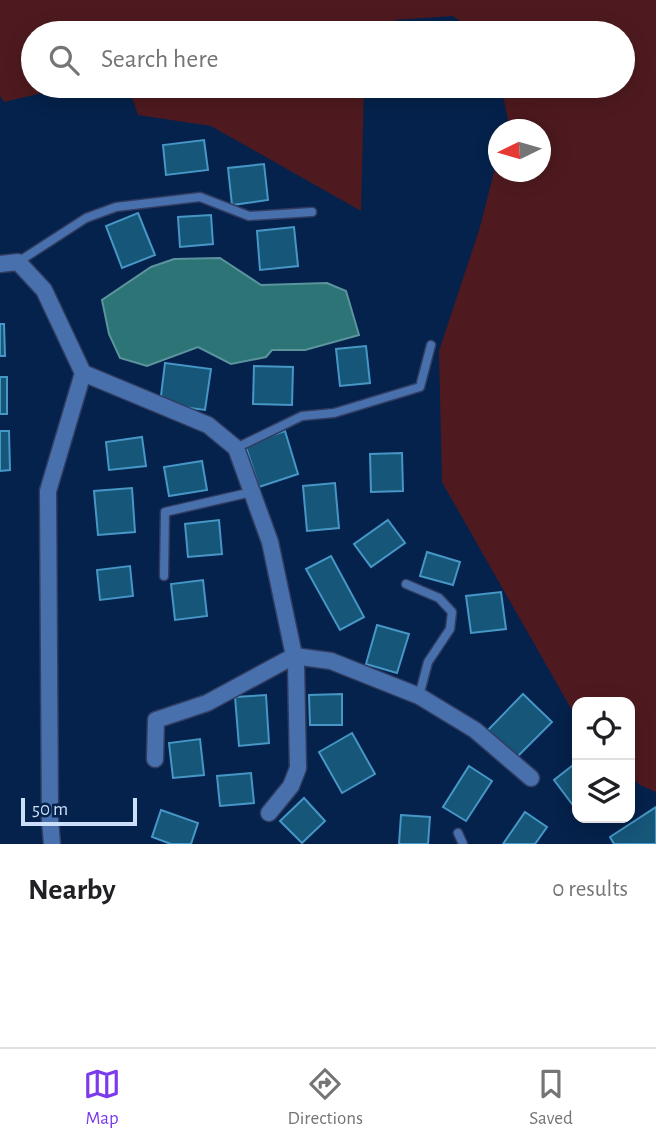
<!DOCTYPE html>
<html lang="en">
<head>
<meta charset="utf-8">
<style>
  body { margin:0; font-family:"Alegreya Sans",sans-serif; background:#f2f2f2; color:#202124 }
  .controls { position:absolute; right:21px; bottom:21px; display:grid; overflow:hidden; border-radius:14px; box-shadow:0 4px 18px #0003 }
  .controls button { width:63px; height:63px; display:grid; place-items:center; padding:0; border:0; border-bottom:2px solid #e0e0e0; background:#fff; color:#202124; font:35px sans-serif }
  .compass { position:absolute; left:488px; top:119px; width:63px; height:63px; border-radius:50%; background:#fff; box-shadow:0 4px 18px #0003; rotate:265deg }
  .scale { position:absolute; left:21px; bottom:18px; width:116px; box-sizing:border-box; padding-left:7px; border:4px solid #ccdffa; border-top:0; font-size:19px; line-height:24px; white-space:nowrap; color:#ccdffa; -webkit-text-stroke:5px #05224c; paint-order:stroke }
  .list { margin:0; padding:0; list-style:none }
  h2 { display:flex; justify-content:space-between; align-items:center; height:91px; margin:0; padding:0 28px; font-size:30px }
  h2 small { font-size:23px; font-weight:400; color:#757577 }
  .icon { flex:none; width:38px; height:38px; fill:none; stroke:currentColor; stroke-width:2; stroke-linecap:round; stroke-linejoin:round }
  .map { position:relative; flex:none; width:656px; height:844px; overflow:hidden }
  .search { position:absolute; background:#fff; box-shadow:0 4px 18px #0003; left:21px; right:21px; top:21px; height:77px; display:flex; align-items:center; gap:18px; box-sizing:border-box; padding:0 24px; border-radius:38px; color:#757577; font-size:26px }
  .sheet { height:203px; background:#fff }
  nav { display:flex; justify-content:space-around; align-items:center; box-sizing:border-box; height:98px; border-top:2px solid #e0e0e0; background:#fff; font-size:19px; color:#757577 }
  nav a { display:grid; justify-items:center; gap:4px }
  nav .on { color:#7c3aed }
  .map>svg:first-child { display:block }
  .green { fill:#4f1a1f }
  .water { fill:#2c7476; stroke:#5c949e; stroke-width:2 }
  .building { fill:#165679; stroke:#4696c6; stroke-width:2 }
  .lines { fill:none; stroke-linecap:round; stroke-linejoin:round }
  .service-casing { stroke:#313c60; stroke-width:11 }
  .minor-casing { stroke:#313c60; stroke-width:19 }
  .service { stroke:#4770ad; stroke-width:8 }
  .minor { stroke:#4770ad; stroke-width:16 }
</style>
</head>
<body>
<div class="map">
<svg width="656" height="844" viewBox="0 0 656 844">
  <rect width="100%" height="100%" fill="#05224c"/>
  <!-- green -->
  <g class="green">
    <path d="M 0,0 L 656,0 L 656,792 L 640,785 L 630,775 L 630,702 L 577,702 L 577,719 L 442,482 L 439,351 L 480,227 L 498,156 L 498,172 L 540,172 L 540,130 L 505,129 L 508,120 L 501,86 L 623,86 L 623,33 L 476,33 L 453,16 L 395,20 L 388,33 L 33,33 L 33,86 L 71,86 L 4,102 L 0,96 Z"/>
    <path d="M 128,86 L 364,86 L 361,211 L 211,126 L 138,115 Z"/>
  </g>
  <!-- water -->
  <path class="water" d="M 220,258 L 261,285 L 327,283 L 346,291 L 359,335 L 305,350 L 272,350 L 266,357 L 231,364 L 198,347 L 147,366 L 120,358 L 109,334 L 102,300 L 151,267 L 174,259 Z"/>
  <!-- building -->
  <g class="building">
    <path d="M 204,140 L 208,170 L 166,175 L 163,145 Z"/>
    <path d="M 264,164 L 268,200 L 232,205 L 228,168 Z"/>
    <path d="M 138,213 L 155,255 L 122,268 L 106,226 Z"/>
    <path d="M 211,215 L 213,244 L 180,247 L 178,217 Z"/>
    <path d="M 294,227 L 298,266 L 260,270 L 257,231 Z"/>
    <path d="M 0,324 L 4,324 L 5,356 L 0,356 Z"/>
    <path d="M 366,346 L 370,383 L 340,386 L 336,349 Z"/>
    <path d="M 165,363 L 211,369 L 205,410 L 160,404 Z"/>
    <path d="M 254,366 L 293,367 L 292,405 L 253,404 Z"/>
    <rect x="0" y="377" width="7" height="37"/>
    <path d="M 0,431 L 9,431 L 10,470 L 0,471 Z"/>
    <path d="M 285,431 L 298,474 L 259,487 L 245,444 Z"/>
    <path d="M 142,437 L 146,466 L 109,470 L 106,442 Z"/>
    <path d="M 402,453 L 403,491 L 371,492 L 370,454 Z"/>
    <path d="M 202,461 L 207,490 L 169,496 L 164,467 Z"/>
    <path d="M 335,483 L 339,528 L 307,531 L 303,486 Z"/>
    <path d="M 132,488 L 135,532 L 98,535 L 94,491 Z"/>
    <path d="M 219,520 L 222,554 L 188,557 L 185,524 Z"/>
    <path d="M 388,520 L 405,543 L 371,567 L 354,544 Z"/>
    <path d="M 427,552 L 460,562 L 453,585 L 420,576 Z"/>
    <path d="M 331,556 L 364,617 L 340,630 L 306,569 Z"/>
    <path d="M 130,566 L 133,596 L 100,600 L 97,570 Z"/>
    <path d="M 203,580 L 207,616 L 175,620 L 171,584 Z"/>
    <path d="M 501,592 L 506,629 L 471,633 L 466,596 Z"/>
    <path d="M 377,625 L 409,634 L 397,673 L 366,664 Z"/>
    <path d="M 342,694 L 342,725 L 310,725 L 309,695 Z"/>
    <path d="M 523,694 L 552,722 L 516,758 L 488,730 Z"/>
    <path d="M 266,695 L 269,743 L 239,746 L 235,697 Z"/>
    <path d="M 352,733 L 375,774 L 342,793 L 319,752 Z"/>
    <path d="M 200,739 L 204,775 L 173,778 L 169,743 Z"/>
    <path d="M 577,762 L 577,806 L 575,808 L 554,780 Z"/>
    <path d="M 469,766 L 492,781 L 466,821 L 443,807 Z"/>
    <path d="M 251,773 L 254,803 L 220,806 L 217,776 Z"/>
    <path d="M 304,798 L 325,821 L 302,843 L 280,821 Z"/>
    <path d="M 656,807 L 656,844 L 614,844 L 610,837 Z"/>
    <path d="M 161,810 L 198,823 L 191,844 L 171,844 L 152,837 Z"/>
    <path d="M 525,812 L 547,827 L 535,844 L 503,844 Z"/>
    <path d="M 401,815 L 430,817 L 428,844 L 399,844 Z"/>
  </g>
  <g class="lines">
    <!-- service casing -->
    <g class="service-casing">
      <g id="service">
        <path d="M 18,262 L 86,218 L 116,207 L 200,197 L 249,216 L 312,212"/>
        <path d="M 236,448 L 302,416 L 334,413 L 420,387 L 431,345"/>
        <path d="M 164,576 L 165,512 L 252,492"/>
        <path d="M 406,584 L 439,598 L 452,612 L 450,629 L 428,662 L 419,696"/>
        <path d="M 458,833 L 463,844"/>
      </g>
    </g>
    <!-- minor casing -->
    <g class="minor-casing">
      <g id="minor">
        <path d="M 0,264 L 18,262 L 44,290 L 83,373 L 48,491 L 50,820 L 52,844"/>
        <path d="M 83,373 L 208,425 L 236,448 L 270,542 L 296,665 L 298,768 L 291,786 L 269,813"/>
        <path d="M 155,759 L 156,720 L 207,703 L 294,656 L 331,661 L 419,696 L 475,730 L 531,778"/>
      </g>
    </g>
    <!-- service -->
    <use href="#service" class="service"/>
    <!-- minor -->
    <use href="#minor" class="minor"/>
  </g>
</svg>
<div class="controls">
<button><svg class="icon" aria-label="locate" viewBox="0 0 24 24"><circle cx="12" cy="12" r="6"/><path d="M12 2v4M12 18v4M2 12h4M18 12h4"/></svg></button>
<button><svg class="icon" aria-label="layers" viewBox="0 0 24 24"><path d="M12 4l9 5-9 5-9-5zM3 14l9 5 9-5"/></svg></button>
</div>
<svg class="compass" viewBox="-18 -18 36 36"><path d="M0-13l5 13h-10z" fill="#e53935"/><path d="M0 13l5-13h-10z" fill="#757577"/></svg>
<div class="scale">50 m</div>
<div class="search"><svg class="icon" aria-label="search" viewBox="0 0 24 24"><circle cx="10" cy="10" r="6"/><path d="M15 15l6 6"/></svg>Search here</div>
</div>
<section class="sheet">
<h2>Nearby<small>0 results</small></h2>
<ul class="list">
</ul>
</section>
<nav>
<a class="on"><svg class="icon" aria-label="map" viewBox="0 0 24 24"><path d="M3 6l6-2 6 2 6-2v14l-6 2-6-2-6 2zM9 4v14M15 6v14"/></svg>Map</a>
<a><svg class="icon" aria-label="directions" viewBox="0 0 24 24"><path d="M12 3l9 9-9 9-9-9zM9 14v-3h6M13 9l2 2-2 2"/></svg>Directions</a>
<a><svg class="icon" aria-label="saved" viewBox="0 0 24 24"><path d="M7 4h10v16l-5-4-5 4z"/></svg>Saved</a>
</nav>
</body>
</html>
